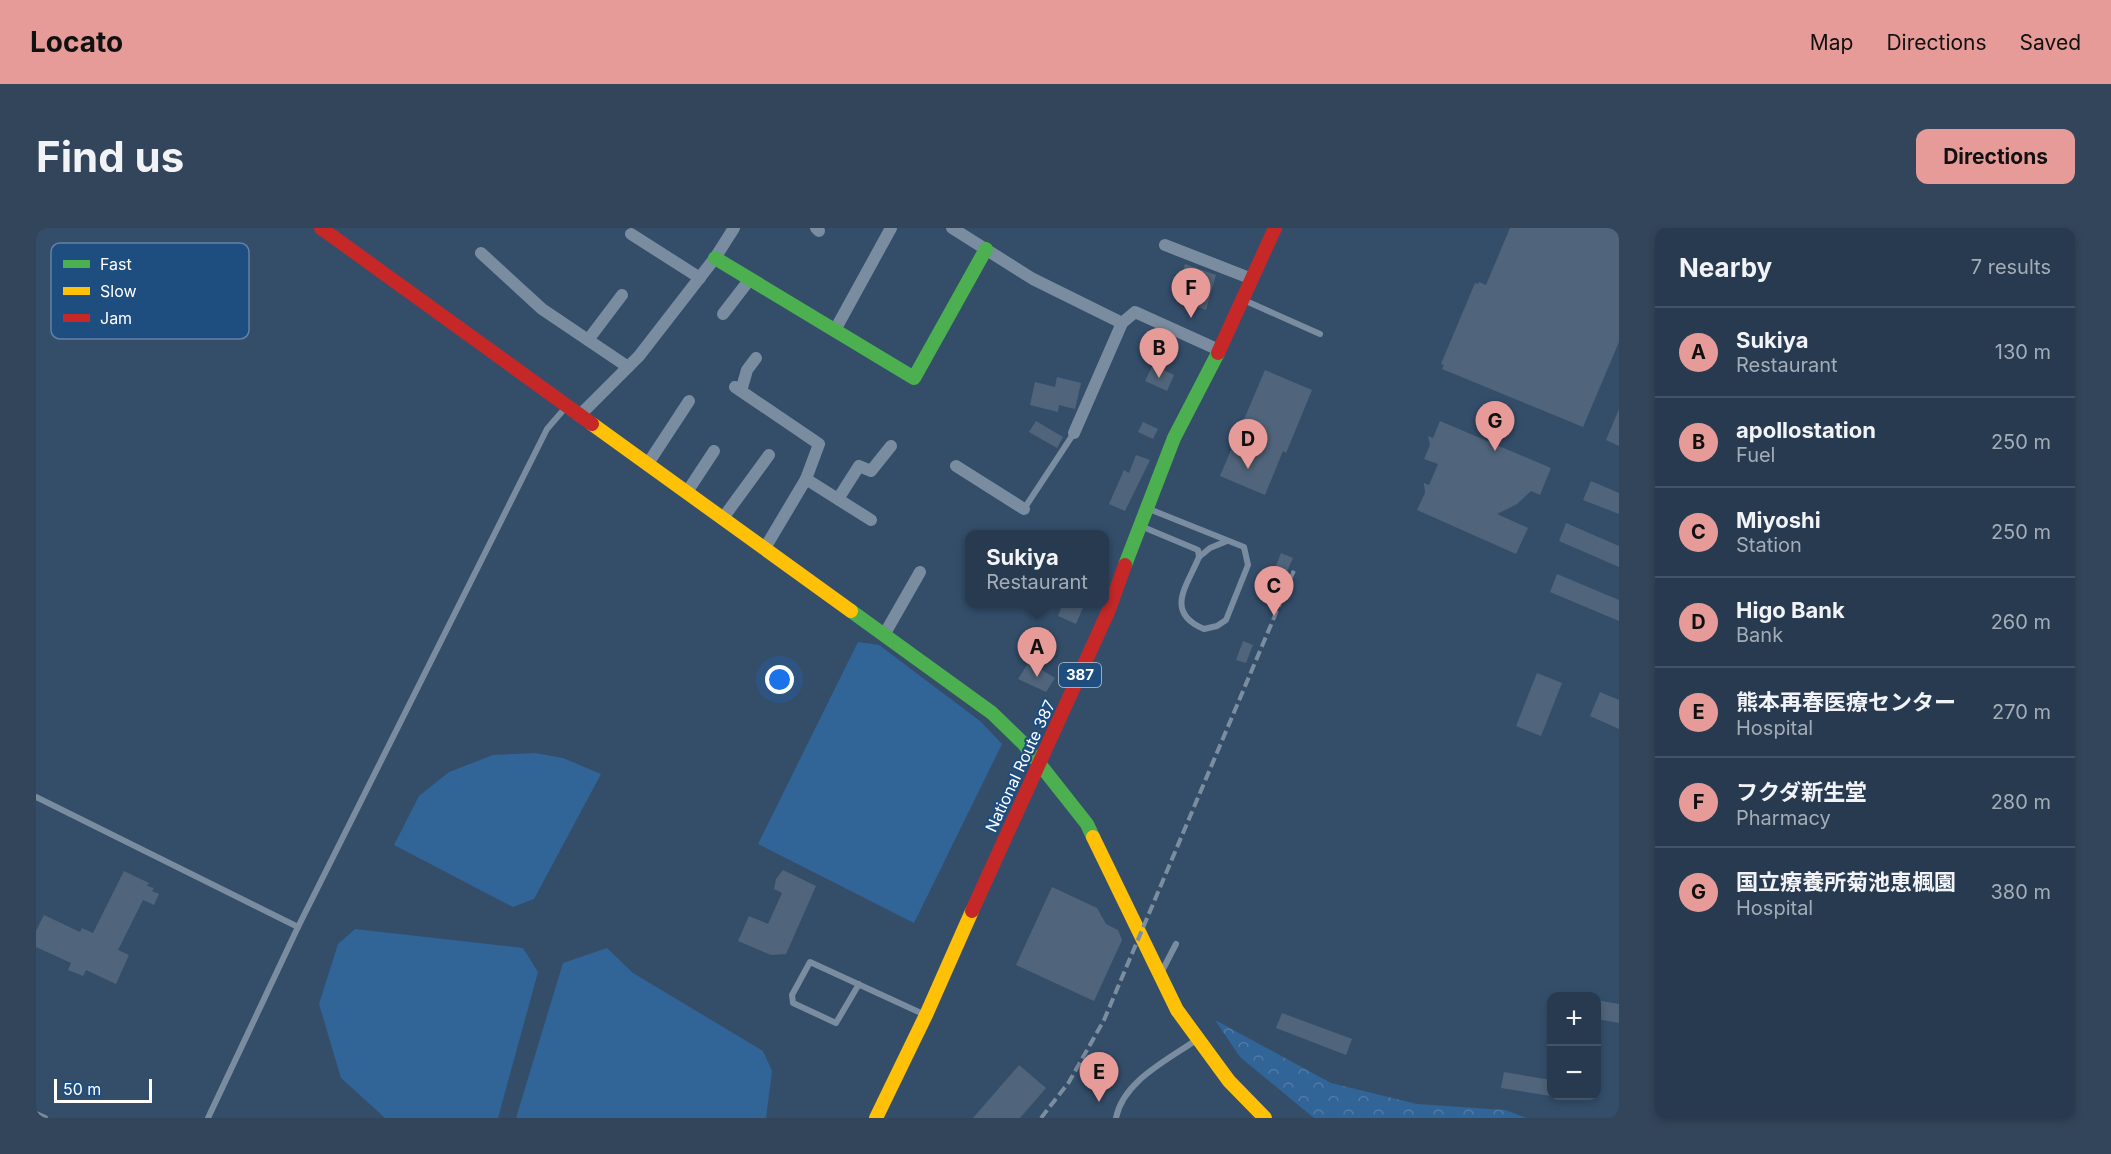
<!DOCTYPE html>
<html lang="en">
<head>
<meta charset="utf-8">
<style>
  body { margin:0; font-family:Inter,"Noto Sans JP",sans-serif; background:#33455a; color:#f1f3f6 }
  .controls { position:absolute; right:18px; bottom:18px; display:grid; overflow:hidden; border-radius:12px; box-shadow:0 3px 9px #0003 }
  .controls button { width:54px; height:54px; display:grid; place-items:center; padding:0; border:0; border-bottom:2px solid #435467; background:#273a50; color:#f1f3f6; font:30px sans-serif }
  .scale { position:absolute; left:18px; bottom:15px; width:98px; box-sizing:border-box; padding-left:6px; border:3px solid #fff; border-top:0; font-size:16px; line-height:21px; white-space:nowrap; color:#fff; -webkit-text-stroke:4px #1e4d80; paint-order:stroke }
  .you { position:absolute; left:744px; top:452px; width:21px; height:21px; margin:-15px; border:4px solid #fff; border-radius:50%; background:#1a73e8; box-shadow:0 0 0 9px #1a73e833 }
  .badge { display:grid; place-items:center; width:39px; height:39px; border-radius:50%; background:#e69b98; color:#111; font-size:20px; font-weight:700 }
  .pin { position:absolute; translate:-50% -50px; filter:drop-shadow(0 2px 3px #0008) }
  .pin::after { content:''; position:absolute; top:32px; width:21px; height:18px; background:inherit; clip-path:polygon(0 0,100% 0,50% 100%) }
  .popup { position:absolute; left:929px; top:302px; width:144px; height:78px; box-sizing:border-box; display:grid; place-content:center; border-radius:12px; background:#273a50; filter:drop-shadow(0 2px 4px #0005); font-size:20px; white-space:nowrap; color:#a4adb7 }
  .popup b { font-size:22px; color:#f1f3f6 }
  .popup::after { content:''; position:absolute; left:50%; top:100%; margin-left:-12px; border:12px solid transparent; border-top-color:#273a50 }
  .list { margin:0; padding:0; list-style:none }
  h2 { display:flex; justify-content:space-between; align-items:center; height:78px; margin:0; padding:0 24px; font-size:26px }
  h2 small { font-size:20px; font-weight:400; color:#a4adb7 }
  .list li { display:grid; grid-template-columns:39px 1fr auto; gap:18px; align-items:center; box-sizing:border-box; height:90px; padding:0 24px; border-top:2px solid #435467 }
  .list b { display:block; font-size:22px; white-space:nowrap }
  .list p { margin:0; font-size:20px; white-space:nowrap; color:#a4adb7 }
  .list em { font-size:20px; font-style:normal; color:#a4adb7 }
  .map { position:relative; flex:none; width:1583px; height:890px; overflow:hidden; border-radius:12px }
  header { display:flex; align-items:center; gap:36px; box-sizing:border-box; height:84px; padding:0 30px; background:#e69b98; color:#111 }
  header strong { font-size:28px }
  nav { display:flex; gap:33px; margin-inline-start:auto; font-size:21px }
  .intro { display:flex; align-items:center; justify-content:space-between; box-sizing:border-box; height:144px; padding:0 36px }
  h1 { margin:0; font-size:42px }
  .button { padding:15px 27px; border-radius:12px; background:#e69b98; color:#111; font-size:21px; font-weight:700 }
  main { display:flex; gap:36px; padding:0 36px }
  aside { flex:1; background:#273a50; border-radius:12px; box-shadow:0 3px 9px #0003 }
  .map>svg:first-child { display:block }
  .grass { fill:#316497 }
  .forest { fill:url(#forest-crowns) }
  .building { fill:#50657b }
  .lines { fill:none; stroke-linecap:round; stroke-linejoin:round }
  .lane { stroke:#7a8ca0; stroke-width:6 }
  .street { stroke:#7a8ca0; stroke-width:12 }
  .fast { stroke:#4caf50; stroke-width:14 }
  .slow { stroke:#ffc107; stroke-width:14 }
  .jam { stroke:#c62828; stroke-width:14 }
  .rail { stroke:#7b8ea0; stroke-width:4; stroke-dasharray:10 4.5; stroke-linecap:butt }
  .labels { text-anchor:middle; stroke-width:4.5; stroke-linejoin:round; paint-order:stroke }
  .shield { fill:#1e4d80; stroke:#bccad9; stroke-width:1.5 }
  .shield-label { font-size:15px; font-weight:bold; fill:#fff }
  .street-label { font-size:16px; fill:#fff; stroke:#1e4d80 }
  .key { fill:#1e4d80; stroke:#6282a6; stroke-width:1.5 }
  .key-label { font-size:16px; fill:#fff }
</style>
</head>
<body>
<header>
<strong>Locato</strong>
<nav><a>Map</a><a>Directions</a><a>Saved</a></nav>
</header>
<div class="intro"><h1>Find us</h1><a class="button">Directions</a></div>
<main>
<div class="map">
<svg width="1583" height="890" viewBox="0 0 1583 890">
  <defs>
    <pattern id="forest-crowns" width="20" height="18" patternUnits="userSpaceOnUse" patternTransform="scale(1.5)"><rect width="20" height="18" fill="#316497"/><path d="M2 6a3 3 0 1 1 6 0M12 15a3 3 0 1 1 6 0" fill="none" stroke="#507ba7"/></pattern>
  </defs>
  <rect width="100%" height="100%" fill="#344e6a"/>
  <!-- grass -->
  <g class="grass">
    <path d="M 822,414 L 843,417 L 944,493 L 966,516 L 878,695 L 722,616 Z"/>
    <path d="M 499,525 L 527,530 L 565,546 L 498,671 L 477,679 L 358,617 L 383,568 L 413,544 L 457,527 Z"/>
    <path d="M 319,701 L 487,720 L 502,744 L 462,890 L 349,890 L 305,850 L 283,776 L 302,716 Z"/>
    <path d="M 571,720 L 597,745 L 727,823 L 736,843 L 730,890 L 480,890 L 527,735 Z"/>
  </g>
  <!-- forest -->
  <path class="forest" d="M 1179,792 L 1295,855 L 1381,876 L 1469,882 L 1491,890 L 1278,890 L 1204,829 Z"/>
  <!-- building -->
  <g class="building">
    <path d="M 1474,0 L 1583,0 L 1583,114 L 1547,199 L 1406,141 L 1408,137 L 1405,136 L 1439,55 L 1442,56 L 1443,54 L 1450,57 Z"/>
    <path d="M 1149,36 L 1180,47 L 1170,82 L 1143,72 L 1152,48 L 1146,46 Z"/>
    <path d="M 1117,137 L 1138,147 L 1131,163 L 1109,153 Z"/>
    <path d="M 1229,142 L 1276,162 L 1250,225 L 1247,223 L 1229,267 L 1184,248 Z"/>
    <path d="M 1021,149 L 1045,155 L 1039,181 L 1023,177 L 1022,184 L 994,177 L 999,154 L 1019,159 Z"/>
    <path d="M 1583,181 L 1583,218 L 1570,212 Z"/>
    <path d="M 1000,193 L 1027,209 L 1021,220 L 993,204 Z"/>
    <path d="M 1404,193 L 1515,240 L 1504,267 L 1495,263 L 1481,276 L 1461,286 L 1492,300 L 1480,326 L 1381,282 L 1389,265 L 1388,255 L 1393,257 L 1402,236 L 1388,231 L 1394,217 L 1392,208 L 1397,210 Z"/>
    <path d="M 1107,194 L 1122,201 L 1117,211 L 1102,204 Z"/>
    <path d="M 1100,227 L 1114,232 L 1089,283 L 1073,276 L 1088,242 L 1093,245 Z"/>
    <path d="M 1555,253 L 1583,265 L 1583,286 L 1547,272 Z"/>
    <path d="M 1530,295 L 1583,318 L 1583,339 L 1523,313 Z"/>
    <path d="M 1245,325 L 1257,330 L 1248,350 L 1237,345 Z"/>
    <path d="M 1521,346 L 1583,372 L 1583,393 L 1514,364 Z"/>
    <path d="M 1027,375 L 1049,375 L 1040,396 L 1022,388 Z"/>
    <path d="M 1207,413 L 1217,417 L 1210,435 L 1200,432 Z"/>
    <path d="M 993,434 L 1019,450 L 1010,464 L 982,451 Z"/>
    <path d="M 1501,445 L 1526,455 L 1505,508 L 1480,498 Z"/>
    <path d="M 1564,464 L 1583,472 L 1583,501 L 1554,488 Z"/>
    <path d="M 747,642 L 780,658 L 750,726 L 735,727 L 702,713 L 713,688 L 732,696 L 746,665 L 738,661 L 740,651 Z"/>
    <path d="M 88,643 L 113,655 L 111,658 L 118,660 L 116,663 L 123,666 L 118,677 L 107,672 L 82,722 L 93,727 L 80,756 L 50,742 L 47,748 L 32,742 L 35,735 L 0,719 L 0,703 L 8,687 L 44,704 L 46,700 L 57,705 Z"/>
    <path d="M 1016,659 L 1061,680 L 1070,696 L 1082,702 L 1086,712 L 1058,773 L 980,737 Z"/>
    <path d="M 1560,772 L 1583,776 L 1583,795 L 1560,791 Z"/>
    <path d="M 1246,785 L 1316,811 L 1310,827 L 1240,800 Z"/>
    <path d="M 983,837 L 1010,860 L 984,890 L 937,890 Z"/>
    <path d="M 1468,844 L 1515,852 L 1515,868 L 1465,860 Z"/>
  </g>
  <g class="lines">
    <!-- lane -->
    <g class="lane">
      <path d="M 1210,73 L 1284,106"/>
      <path d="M 988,281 L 1038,205"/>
      <path d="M 1107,299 L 1162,322 L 1163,329 C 1151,358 1128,384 1168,401 L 1181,398 L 1190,392 L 1212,337 L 1208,319 L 1113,281"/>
      <path d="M 1163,329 L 1174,320 L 1191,313"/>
      <path d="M 0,569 L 262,699"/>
      <path d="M 1125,745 L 1140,716"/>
      <path d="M 823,756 L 800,795 L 757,775 L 756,767 L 774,734 L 885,785"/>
      <path d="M 0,886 L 9,890"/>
      <path d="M 172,890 L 262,699 L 511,201 L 530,179"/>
      <path d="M 1080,890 C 1087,853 1132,832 1160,812"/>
    </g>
    <!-- street -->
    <g class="street">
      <path d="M 780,0 L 783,3"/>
      <path d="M 916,0 L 997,51 L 1086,95 L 1099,84 L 1183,122"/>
      <path d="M 595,6 L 664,50"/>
      <path d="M 1129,17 L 1216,51"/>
      <path d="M 445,25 L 506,81 L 592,139"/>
      <path d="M 687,86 L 714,51"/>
      <path d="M 799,102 L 855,0"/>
      <path d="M 552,112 L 586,67"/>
      <path d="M 699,159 L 783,216 L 770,251 L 729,320"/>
      <path d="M 705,163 L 711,142 L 720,130"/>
      <path d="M 543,188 L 603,128 L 679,30 L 698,0"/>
      <path d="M 1038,205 L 1086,95"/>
      <path d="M 611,237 L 653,173"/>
      <path d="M 920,238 L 988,281"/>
      <path d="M 770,251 L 835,292"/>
      <path d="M 651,264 L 678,223"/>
      <path d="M 802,271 L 823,238 L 835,243 L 855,218"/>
      <path d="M 687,290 L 733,227"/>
      <path d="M 848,407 L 884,344"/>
    </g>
    <!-- fast -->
    <g class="fast">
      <path d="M 679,30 L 878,150 L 950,21"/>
      <path d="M 1089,337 L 1138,210 L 1182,125"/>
      <path d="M 815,383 L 956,485 L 987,515 L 1051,596 L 1057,609"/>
    </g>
    <!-- slow -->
    <g class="slow">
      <path d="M 556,196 L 815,383"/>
      <path d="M 1057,609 L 1141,782 L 1193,853 L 1229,890"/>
      <path d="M 840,890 L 890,787 L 936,683"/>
    </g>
    <!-- jam -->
    <g class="jam">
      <path d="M 285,0 L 556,196"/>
      <path d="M 1182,125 L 1239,0"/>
      <path d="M 936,683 L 1072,384 L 1089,337"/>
    </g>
    <!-- rail -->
    <path class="rail" d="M 1005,890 L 1033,854 L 1068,792 L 1259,340"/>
  </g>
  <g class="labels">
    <!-- shield labels -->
    <rect class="shield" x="1023" y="435" width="42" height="24" rx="4.5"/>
    <g class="shield-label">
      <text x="1044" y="452">387</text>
    </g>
    <!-- street labels -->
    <g class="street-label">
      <text transform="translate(984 538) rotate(-65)" y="6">National Route 387</text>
    </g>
  </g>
  <!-- legend -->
  <rect x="15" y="15" width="198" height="96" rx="9" class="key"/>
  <rect x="27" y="32" width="27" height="8" fill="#4caf50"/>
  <rect x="27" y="59" width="27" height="8" fill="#ffc107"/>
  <rect x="27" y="86" width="27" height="8" fill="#c62828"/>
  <g class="key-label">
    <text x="64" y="42">Fast</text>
    <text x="64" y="69">Slow</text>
    <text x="64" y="96">Jam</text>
  </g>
</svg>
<div class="controls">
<button>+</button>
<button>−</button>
</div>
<div class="scale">50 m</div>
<div class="you"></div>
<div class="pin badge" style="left:1001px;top:449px">A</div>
<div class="popup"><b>Sukiya</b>Restaurant</div>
<div class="pin badge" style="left:1123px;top:150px">B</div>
<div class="pin badge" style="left:1238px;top:388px">C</div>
<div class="pin badge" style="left:1212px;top:241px">D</div>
<div class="pin badge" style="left:1063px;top:874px">E</div>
<div class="pin badge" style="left:1155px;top:90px">F</div>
<div class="pin badge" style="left:1459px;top:223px">G</div>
</div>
<aside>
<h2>Nearby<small>7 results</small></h2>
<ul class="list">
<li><span class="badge">A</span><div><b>Sukiya</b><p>Restaurant</p></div><em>130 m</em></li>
<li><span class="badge">B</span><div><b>apollostation</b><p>Fuel</p></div><em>250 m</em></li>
<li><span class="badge">C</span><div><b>Miyoshi</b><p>Station</p></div><em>250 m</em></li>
<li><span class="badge">D</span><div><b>Higo Bank</b><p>Bank</p></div><em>260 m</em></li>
<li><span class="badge">E</span><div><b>熊本再春医療センター</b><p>Hospital</p></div><em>270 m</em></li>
<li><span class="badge">F</span><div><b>フクダ新生堂</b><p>Pharmacy</p></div><em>280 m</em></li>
<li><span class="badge">G</span><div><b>国立療養所菊池恵楓園</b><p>Hospital</p></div><em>380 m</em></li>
</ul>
</aside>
</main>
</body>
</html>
